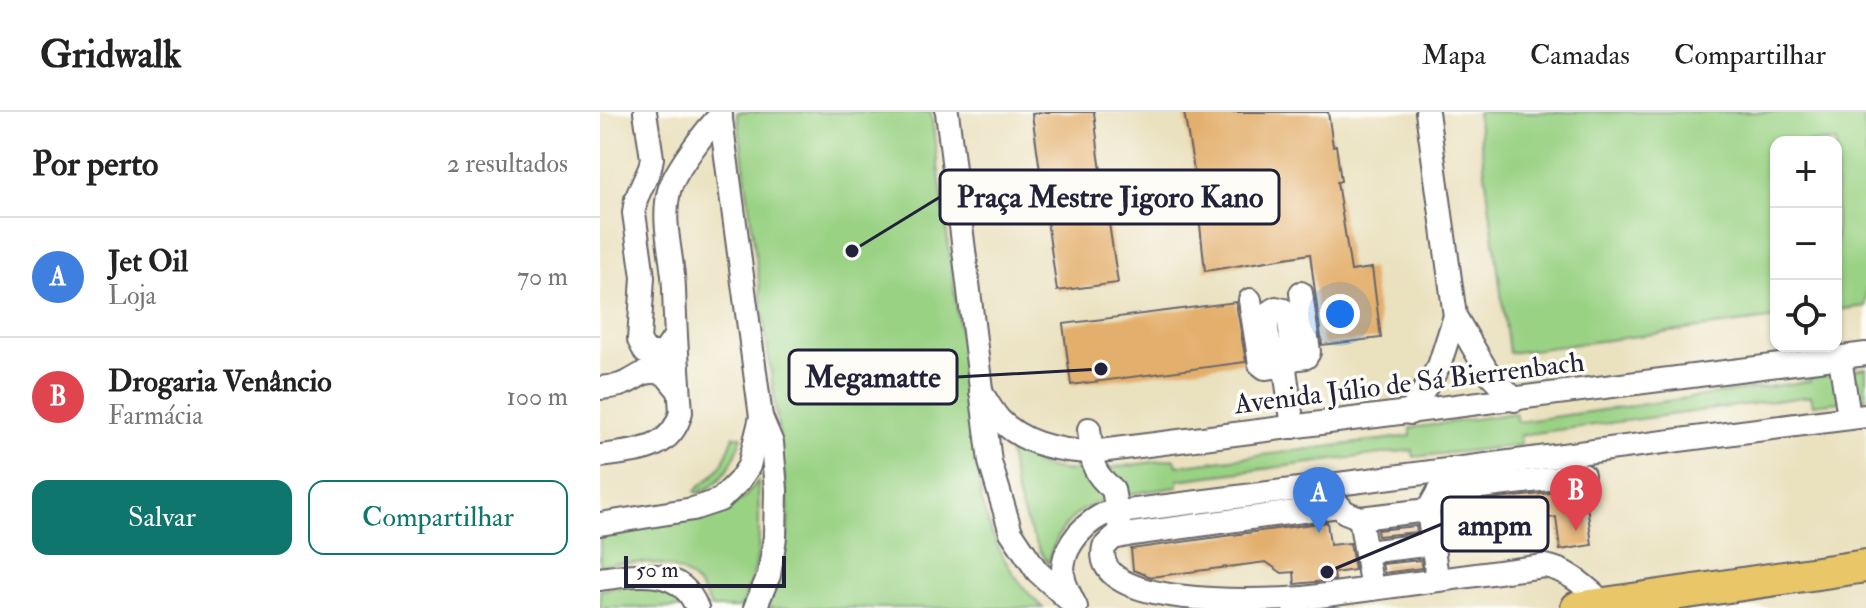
<!DOCTYPE html>
<html lang="pt">
<head>
<meta charset="utf-8">
<style>
  body { margin:0; font-family:"IM FELL Double Pica",serif; background:#f6f6f6; color:#222 }
  .controls { position:absolute; right:24px; top:24px; display:grid; overflow:hidden; border-radius:16px; box-shadow:0 2px 6px #0004 }
  .controls button { width:72px; height:72px; display:grid; place-items:center; padding:0; border:0; border-bottom:2px solid #e0e0e0; background:#fff; color:#222; font:40px sans-serif }
  .scale { position:absolute; left:24px; bottom:20px; width:162px; box-sizing:border-box; padding-left:8px; border:4px solid #22223b; border-top:0; font-size:22px; line-height:28px; white-space:nowrap; color:#22223b; -webkit-text-stroke:6px #fdfcf7; paint-order:stroke }
  .you { position:absolute; left:740px; top:202px; width:28px; height:28px; margin:-20px; border:6px solid #fff; border-radius:50%; background:#1a73e8; box-shadow:0 0 0 12px #1a73e833 }
  .badge { display:grid; place-items:center; width:52px; height:52px; border-radius:50%; background:#0f766e; color:#fff; font-size:26px; font-weight:700 }
  .pin { position:absolute; translate:-50% -66px; filter:drop-shadow(0 2px 4px #0008) }
  .pin::after { content:''; position:absolute; top:42px; width:28px; height:24px; background:inherit; clip-path:polygon(0 0,100% 0,50% 100%) }
  .list { margin:0; padding:0; list-style:none }
  h2 { display:flex; justify-content:space-between; align-items:center; height:104px; margin:0; padding:0 32px; font-size:34px }
  h2 small { font-size:26px; font-weight:400; color:#767676 }
  .list li { display:grid; grid-template-columns:52px 1fr auto; gap:24px; align-items:center; box-sizing:border-box; height:120px; padding:0 32px; border-top:2px solid #e0e0e0 }
  .list b { display:block; font-size:30px; white-space:nowrap }
  .list p { margin:0; font-size:26px; white-space:nowrap; color:#767676 }
  .list em { font-size:26px; font-style:normal; color:#767676 }
  .actions { display:flex; gap:16px; padding:24px 32px }
  .actions a { flex:1; padding:18px 0; border:2px solid #0f766e; border-radius:16px; text-align:center; font-size:28px; color:#0f766e }
  .actions .main { background:#0f766e; color:#fff }
  .icon { flex:none; width:44px; height:44px; fill:none; stroke:currentColor; stroke-width:2; stroke-linecap:round; stroke-linejoin:round }
  .map { position:relative; flex:none; width:1266px; height:496px; overflow:hidden }
  header { display:flex; align-items:center; gap:48px; box-sizing:border-box; height:112px; padding:0 40px; background:#fff; border-bottom:2px solid #e0e0e0 }
  header strong { font-size:38px }
  nav { display:flex; gap:44px; margin-inline-start:auto; font-size:28px }
  main { display:flex }
  aside { flex:1; background:#fff }
  .map>svg:first-child { display:block }
  .green { fill:#9ad284; stroke:#5e7a60; stroke-width:2 }
  .building { fill:#e3af6c }
  .lines { fill:none; stroke-linecap:round; stroke-linejoin:round }
  .minor-casing { stroke:#686569; stroke-width:26 }
  .highway-casing { stroke:#686569; stroke-width:36 }
  .minor { stroke:#fff; stroke-width:22 }
  .highway { stroke:#e9c769; stroke-width:32 }
  .labels { text-anchor:middle; stroke-width:7; stroke-linejoin:round; paint-order:stroke }
  .street-label { font-size:28px; fill:#22223b; stroke:#fdfcf7 }
  .leader { fill:none; stroke:#22223b; stroke-width:3 }
  .callout-dot { fill:#22223b; stroke:#fdfcf7; stroke-width:3 }
  .callout { fill:#fdfcf7; stroke:#22223b; stroke-width:3 }
  .callout-label { font-size:30px; text-anchor:middle; font-weight:bold; fill:#22223b }
</style>
</head>
<body>
<header>
<strong>Gridwalk</strong>
<nav><a>Mapa</a><a>Camadas</a><a>Compartilhar</a></nav>
</header>
<main>
<aside>
<h2>Por perto<small>2 resultados</small></h2>
<ul class="list">
<li><span class="badge" style="background:#3f7fe0">A</span><div><b>Jet Oil</b><p>Loja</p></div><em>70 m</em></li>
<li><span class="badge" style="background:#e0444e">B</span><div><b>Drogaria Venâncio</b><p>Farmácia</p></div><em>100 m</em></li>
</ul>
<div class="actions"><a class="main">Salvar</a><a>Compartilhar</a></div>
</aside>
<div class="map">
<svg width="1266" height="496" viewBox="0 0 1266 496">
  <rect width="100%" height="100%" fill="#fdfcf7"/>
  <filter id="ink" filterUnits="userSpaceOnUse"><feTurbulence type="fractalNoise" baseFrequency=".0125" numOctaves="2"/><feDisplacementMap in="SourceGraphic" scale="16" xChannelSelector="R" yChannelSelector="G"/><feConvolveMatrix kernelMatrix="1 2 1 2 8 2 1 2 1" color-interpolation-filters="sRGB"/></filter>
  <filter id="wash" filterUnits="userSpaceOnUse"><feTurbulence type="fractalNoise" baseFrequency=".006" numOctaves="4" result="noise"/><feDisplacementMap in="SourceGraphic" scale="32" xChannelSelector="R" yChannelSelector="G"/><feGaussianBlur stdDeviation="1.8" result="paint"/><feColorMatrix in="noise" values="0 0 0 0 0 0 0 0 0 0 0 0 0 0 0 0 0 1.4 0 .05"/><feComposite in="paint" operator="in"/></filter>
  <g filter="url(#wash)">
    <rect width="100%" height="100%" fill="#eae1bf"/>
    <!-- green -->
    <g class="green">
      <path d="M 137,0 L 331,0 L 382,391 C 393,432 411,466 443,496 L 165,496 C 184,463 189,430 188,392 Z"/>
      <path d="M 877,0 L 1263,0 L 1266,25 L 1266,194 L 1236,198 L 1236,30 L 1176,30 L 1176,206 L 909,241 Z"/>
      <path d="M 1266,256 L 1266,287 L 1213,293 L 1211,284 L 920,323 L 921,333 L 814,345 L 812,338 L 578,368 L 578,375 C 520,383 463,383 448,452 C 424,412 415,385 409,339 L 411,334 C 425,339 434,352 449,356 C 481,364 541,351 575,347 L 577,354 L 811,324 L 811,316 L 915,301 L 917,310 L 1210,269 L 1210,265 Z"/>
      <path d="M 134,324 L 142,324 C 136,347 121,375 97,381 L 95,379 C 101,372 110,367 116,360 C 125,350 129,336 134,324 Z"/>
      <path d="M 158,369 C 159,417 164,452 140,496 L 111,496 C 93,446 45,448 0,453 L 0,420 L 116,404 L 144,386 Z"/>
      <path d="M 43,472 C 61,474 73,479 81,496 L 0,496 L 0,478 Z"/>
    </g>
    <g id="blocks">
      <!-- building -->
      <g class="building">
        <path d="M 444,0 L 494,0 L 499,45 L 518,171 L 457,179 L 432,2 Z"/>
        <path d="M 584,0 L 728,0 L 733,34 L 736,33 L 741,69 L 737,70 L 751,159 L 772,156 L 781,226 L 722,233 L 710,142 L 605,159 L 594,58 Z"/>
        <path d="M 636,190 L 646,250 L 471,273 L 463,212 Z"/>
        <path d="M 985,377 L 992,433 L 960,438 L 956,405 L 845,419 L 843,403 L 854,402 L 853,392 Z"/>
        <path d="M 727,410 L 730,433 L 750,431 L 755,458 L 734,461 L 735,468 L 695,472 L 694,460 L 682,461 L 666,450 L 551,465 L 533,458 L 531,437 Z"/>
        <path d="M 816,414 L 817,420 L 778,424 L 777,418 Z"/>
        <path d="M 820,448 L 822,456 L 784,461 L 782,452 Z"/>
      </g>
    </g>
  </g>
  <g filter="url(#ink)">
    <use href="#blocks" fill-opacity="0" stroke="#686569" stroke-width="2"/>
    <g class="lines">
      <!-- minor casing -->
      <g class="minor-casing">
        <g id="minor">
          <path d="M 45,0 L 52,46 L 50,56 L 36,87 L 34,101 L 43,165 L 39,228 L 45,240 L 63,242 L 75,224"/>
          <path d="M 120,0 L 161,305 L 172,331 L 176,378 L 175,425 L 169,463 L 155,496"/>
          <path d="M 347,0 L 390,350 L 411,420 L 437,459 L 471,490"/>
          <path d="M 827,0 L 855,204 L 887,259 L 915,288"/>
          <path d="M 650,188 L 660,252 L 665,256 L 681,254"/>
          <path d="M 1240,246 L 1249,305"/>
          <path d="M 691,247 L 706,245 L 709,240 L 701,181"/>
          <path d="M 685,257 C 671,246 663,217 669,200 L 676,196 L 684,198 L 688,203 L 693,240 L 685,257 L 693,315"/>
          <path d="M 0,276 C 7,275 14,275 20,273 C 41,267 37,257 64,261 L 79,279"/>
          <path d="M 381,280 C 387,289 392,299 399,307 C 423,332 458,339 492,340 L 1266,242"/>
          <path d="M 810,301 L 839,254 L 855,204"/>
          <path d="M 489,317 C 493,346 488,358 513,377 L 519,412"/>
          <path d="M 0,344 C 34,339 71,340 81,300 C 78,259 75,218 74,177 C 73,144 61,112 69,79 C 74,60 106,17 121,3"/>
          <path d="M 838,380 L 983,363"/>
          <path d="M 731,384 L 745,400 L 760,406 L 828,398 L 851,357"/>
          <path d="M 828,398 L 837,466"/>
          <path d="M 760,406 L 772,477"/>
          <path d="M 0,412 L 93,397 L 120,388 L 139,369 L 149,354 L 161,305"/>
          <path d="M 766,440 L 833,432"/>
          <path d="M 0,467 C 36,462 81,454 97,496"/>
          <path d="M 704,486 C 656,489 490,496 504,435 L 513,426 L 532,422 L 739,394"/>
          <path d="M 476,495 C 472,487 468,479 465,471 C 456,442 480,414 504,402 L 1266,304"/>
          <path d="M 694,496 L 704,486 L 944,454 C 968,457 988,477 1005,492"/>
        </g>
      </g>
      <!-- highway casing -->
      <g class="highway-casing">
        <path id="highway" d="M 977,496 L 1266,454"/>
      </g>
      <!-- minor -->
      <use href="#minor" class="minor"/>
      <!-- highway -->
      <use href="#highway" class="highway"/>
    </g>
  </g>
  <g class="labels">
    <!-- street labels -->
    <g class="street-label">
      <text transform="translate(809 270) rotate(-7)" y="10">Avenida Júlio de Sá Bierrenbach</text>
    </g>
  </g>
  <!-- callouts -->
  <path class="leader" d="M252 139L340 85M501 257L357 265M727 460L842 412"/>
  <g class="callout-dot">
    <circle cx="252" cy="139" r="8"/>
    <circle cx="501" cy="257" r="8"/>
    <circle cx="727" cy="460" r="8"/>
  </g>
  <g class="callout">
    <rect x="340" y="58" width="339" height="54" rx="8"/>
    <rect x="189" y="238" width="168" height="54" rx="8"/>
    <rect x="842" y="385" width="106" height="54" rx="8"/>
  </g>
  <g class="callout-label">
    <text x="510" y="95">Praça Mestre Jigoro Kano</text>
    <text x="273" y="275">Megamatte</text>
    <text x="895" y="423">ampm</text>
  </g>
</svg>
<div class="controls">
<button>+</button>
<button>−</button>
<button><svg class="icon" aria-label="locate" viewBox="0 0 24 24"><circle cx="12" cy="12" r="6"/><path d="M12 2v4M12 18v4M2 12h4M18 12h4"/></svg></button>
</div>
<div class="scale">50 m</div>
<div class="you"></div>
<div class="pin badge" style="left:719px;top:421px;background:#3f7fe0">A</div>
<div class="pin badge" style="left:976px;top:419px;background:#e0444e">B</div>
</div>
</main>
</body>
</html>
